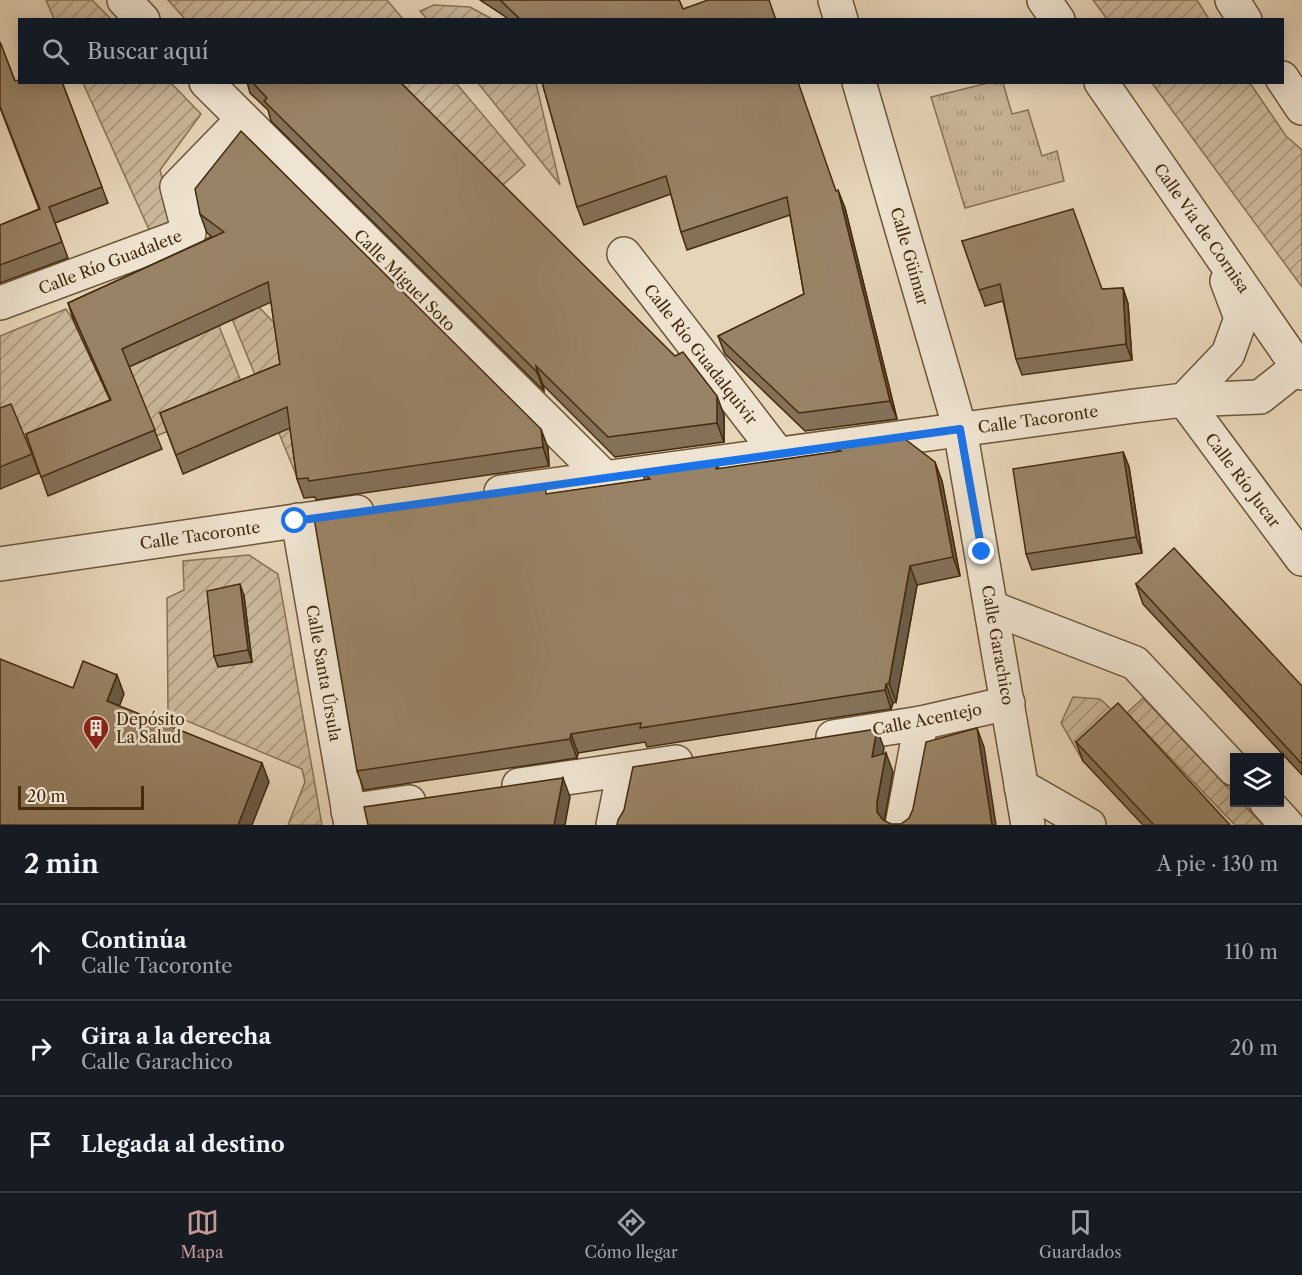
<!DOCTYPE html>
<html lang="es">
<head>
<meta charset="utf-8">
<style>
  body { margin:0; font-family:"Libre Caslon Text",serif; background:#242831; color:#f1f3f6 }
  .controls { position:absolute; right:18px; bottom:18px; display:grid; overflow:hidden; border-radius:0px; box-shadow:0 3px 15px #0003 }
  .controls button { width:54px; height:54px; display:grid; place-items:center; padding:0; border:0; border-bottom:2px solid #363941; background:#171b24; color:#f1f3f6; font:30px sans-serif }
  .scale { position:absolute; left:18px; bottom:15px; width:126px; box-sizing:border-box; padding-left:6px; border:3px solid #442b0d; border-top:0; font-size:16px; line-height:21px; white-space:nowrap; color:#442b0d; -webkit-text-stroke:4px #efe4d1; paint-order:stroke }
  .stop { position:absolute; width:18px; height:18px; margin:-14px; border:4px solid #1a73e8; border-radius:50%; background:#fff }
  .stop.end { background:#1a73e8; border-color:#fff; box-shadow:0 2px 6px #0008 }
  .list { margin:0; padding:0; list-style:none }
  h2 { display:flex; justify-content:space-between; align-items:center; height:78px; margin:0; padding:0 24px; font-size:26px }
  h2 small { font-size:20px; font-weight:400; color:#9ea1a6 }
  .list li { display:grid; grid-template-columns:39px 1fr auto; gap:18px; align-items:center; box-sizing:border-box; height:96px; padding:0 24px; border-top:2px solid #363941 }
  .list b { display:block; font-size:22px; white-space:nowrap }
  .list p { margin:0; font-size:20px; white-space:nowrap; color:#9ea1a6 }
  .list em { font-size:20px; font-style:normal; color:#9ea1a6 }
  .icon { flex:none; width:33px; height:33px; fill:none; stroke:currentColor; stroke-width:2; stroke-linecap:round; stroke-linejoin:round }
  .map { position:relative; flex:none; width:1302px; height:825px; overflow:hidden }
  .search { position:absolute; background:#171b24; box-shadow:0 3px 15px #0003; left:18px; right:18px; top:18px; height:66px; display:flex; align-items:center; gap:15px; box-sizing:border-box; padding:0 21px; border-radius:0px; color:#9ea1a6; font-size:22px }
  .sheet { height:366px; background:#171b24 }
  nav { display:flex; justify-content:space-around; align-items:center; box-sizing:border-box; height:84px; border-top:2px solid #363941; background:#171b24; font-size:16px; color:#9ea1a6 }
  nav a { display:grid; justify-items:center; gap:3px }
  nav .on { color:#c59692 }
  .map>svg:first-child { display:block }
  .park { fill:url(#park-tufts); stroke:#887254; stroke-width:1.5 }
  .garden { fill:url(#garden-furrows); stroke:#887254; stroke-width:1.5 }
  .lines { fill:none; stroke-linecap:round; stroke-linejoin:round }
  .street-casing { stroke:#6d5638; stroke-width:36 }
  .street { stroke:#efe4d1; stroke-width:33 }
  .wall { fill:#847158; stroke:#442b0d; stroke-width:1.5 }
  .shaded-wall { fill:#6b5c47; stroke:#442b0d; stroke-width:1.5 }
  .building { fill:#998366; stroke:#442b0d; stroke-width:1.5 }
  .route { stroke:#1a73e8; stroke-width:8 }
  .labels { text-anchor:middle; stroke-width:5; stroke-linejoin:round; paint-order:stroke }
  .street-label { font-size:16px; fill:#442b0d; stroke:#efe4d1 }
  .poi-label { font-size:16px; fill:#442b0d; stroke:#efe4d1; text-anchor:start }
</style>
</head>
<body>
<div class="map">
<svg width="1302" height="825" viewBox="0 0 1302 825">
  <defs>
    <pattern id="park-tufts" width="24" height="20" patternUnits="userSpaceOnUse" patternTransform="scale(1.5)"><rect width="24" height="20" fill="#cbb89b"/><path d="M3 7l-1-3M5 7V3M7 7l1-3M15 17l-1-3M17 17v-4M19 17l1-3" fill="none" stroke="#a6967d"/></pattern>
    <pattern id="garden-furrows" width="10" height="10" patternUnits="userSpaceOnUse" patternTransform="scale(1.5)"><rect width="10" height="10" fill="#cbb89b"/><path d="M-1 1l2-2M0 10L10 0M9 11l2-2" fill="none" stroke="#a6967d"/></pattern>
  </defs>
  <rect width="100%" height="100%" fill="#e7d5b8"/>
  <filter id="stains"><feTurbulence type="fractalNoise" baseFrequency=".00333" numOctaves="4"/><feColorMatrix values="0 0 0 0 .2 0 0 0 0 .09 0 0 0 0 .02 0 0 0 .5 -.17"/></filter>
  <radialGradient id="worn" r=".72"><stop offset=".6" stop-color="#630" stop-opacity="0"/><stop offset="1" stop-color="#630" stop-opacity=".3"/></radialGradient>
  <!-- park -->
  <path class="park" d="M 988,83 L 1003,83 L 1012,114 L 1028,110 L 1042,156 L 1057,151 L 1064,181 L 965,208 L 931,97 Z"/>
  <!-- garden -->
  <g class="garden">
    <path d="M 46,0 L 92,0 L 111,19 L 54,19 Z"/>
    <path d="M 168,0 L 387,0 L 403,19 L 185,19 Z"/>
    <path d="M 1093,0 L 1197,0 L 1209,19 L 1107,19 Z"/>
    <path d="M 434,5 L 470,7 L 492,19 L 427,19 L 420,11 Z"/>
    <path d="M 83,83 L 171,83 L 201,114 L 160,170 L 175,225 L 151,234 Z"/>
    <path d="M 387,83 L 456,83 L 525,165 L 496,191 Z"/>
    <path d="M 478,83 L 536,83 L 560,185 Z"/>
    <path d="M 1152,83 L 1250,83 L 1286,136 L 1302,150 L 1302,287 Z"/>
    <path d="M 211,236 L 223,245 L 234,281 L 279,328 L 304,494 L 200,241 Z"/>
    <path d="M 66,309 L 74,322 L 219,326 L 248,399 L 156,436 L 145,408 L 31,454 L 0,430 L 0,336 Z"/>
    <path d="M 249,555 L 278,574 L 322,825 L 288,825 L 305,782 L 302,769 L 168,713 L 167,598 L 184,590 L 183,561 Z"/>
    <path d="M 1073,697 L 1100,699 L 1125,722 L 1083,761 L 1061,723 Z"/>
    <path d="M 1143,698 L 1234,794 L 1234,802 L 1242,803 L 1263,825 L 1235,825 L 1127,713 Z"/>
  </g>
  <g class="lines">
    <!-- street casing -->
    <g class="street-casing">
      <g id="street">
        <path d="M 124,0 L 143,20"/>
        <path d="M 835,0 L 841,20"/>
        <path d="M 1044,0 L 1058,20"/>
        <path d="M 1232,0 L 1245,20"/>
        <path d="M 1282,78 L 1302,108"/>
        <path d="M 206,82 L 604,477"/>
        <path d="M 859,82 L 960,429 L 1028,825"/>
        <path d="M 1101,82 L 1302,373"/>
        <path d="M 624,254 L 778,454"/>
        <path d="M 0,303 L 189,233 L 177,187 L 243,119"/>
        <path d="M 1184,400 L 1302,559"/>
        <path d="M 1184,400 L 1228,354 L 1241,318 L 1227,281"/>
        <path d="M 501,492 L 1134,406 L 1184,400 L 1260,397 L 1298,367"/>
        <path d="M 298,520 L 351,825"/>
        <path d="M 0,564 L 357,512"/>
        <path d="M 992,608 L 1135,663 L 1234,769"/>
        <path d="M 833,737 L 921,723 L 1008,703"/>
        <path d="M 519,785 L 676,762"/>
        <path d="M 1021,786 L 1089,825"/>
        <path d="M 1266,802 L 1287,825"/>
        <path d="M 348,811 L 409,802"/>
        <path d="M 613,825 L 624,770"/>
        <path d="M 902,825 L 921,723"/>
      </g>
    </g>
    <!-- street -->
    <use href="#street" class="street"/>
  </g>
  <!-- wall -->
  <g class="wall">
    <path d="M 480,0 L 679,0 L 683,9 L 776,20 L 509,20 L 503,15 Z"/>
    <path d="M 0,42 L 15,81 L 62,82 L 108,203 L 55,223 L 68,258 L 0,283 L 0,225 L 39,209 L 1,110 L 0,110 Z"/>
    <path d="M 247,82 L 400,82 L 724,415 L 724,442 L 615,457 L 543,385 L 544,391 L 271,121 L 268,110 L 250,93 Z"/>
    <path d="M 542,82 L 837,191 L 845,208 L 897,419 L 805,431 L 725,354 L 718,336 L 804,294 L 790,215 L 687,250 L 681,232 L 671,194 L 584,225 L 577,207 Z"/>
    <path d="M 200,214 L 548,448 L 549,466 L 316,500 L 315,497 L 304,498 L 297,479 L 290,428 L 183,474 L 160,413 L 280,364 L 271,302 L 129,367 L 162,449 L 48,496 L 26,434 L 110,400 L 74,322 L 68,303 L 212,237 L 207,233 Z"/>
    <path d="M 962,241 L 1102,289 L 1123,288 L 1128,304 L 1132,360 L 1022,375 L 1016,359 L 1003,301 L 985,306 Z"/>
    <path d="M 0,408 L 32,454 L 39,473 L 0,489 Z"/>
    <path d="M 834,445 L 942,481 L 960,576 L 917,585 L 896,702 L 893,703 L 891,709 L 647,747 L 645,742 L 578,753 L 577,758 L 364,790 L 357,771 L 549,494 L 645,480 L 642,471 L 716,461 L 719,469 L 836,452 Z"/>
    <path d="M 1123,452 L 1129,467 L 1142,553 L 1032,570 L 1026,554 Z"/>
    <path d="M 1136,584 L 1302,686 L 1302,775 L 1143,604 Z"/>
    <path d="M 244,596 L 252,662 L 218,667 L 214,656 Z"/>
    <path d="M 1076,742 L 1230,825 L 1143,825 L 1083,761 Z"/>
  </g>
  <!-- shaded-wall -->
  <g class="shaded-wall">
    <path d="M 838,190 L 845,208 L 897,419 L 890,401 Z"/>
    <path d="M 1123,288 L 1128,304 L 1132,360 L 1126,344 Z"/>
    <path d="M 536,366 L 543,385 L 544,391 L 537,372 Z"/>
    <path d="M 717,396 L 724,415 L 724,442 L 717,423 Z"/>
    <path d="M 541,429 L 548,448 L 549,466 L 543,447 Z"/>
    <path d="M 1123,452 L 1129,467 L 1142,553 L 1136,537 Z"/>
    <path d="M 935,462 L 942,481 L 960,576 L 953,557 Z"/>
    <path d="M 910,566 L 917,585 L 896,702 L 889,683 Z"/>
    <path d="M 240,584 L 244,596 L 252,662 L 248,650 Z"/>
    <path d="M 117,675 L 124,694 L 114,720 L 107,701 Z"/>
    <path d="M 886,684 L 893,703 L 891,709 L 885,690 Z"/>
    <path d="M 977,728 L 984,747 L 996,825 L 992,825 Z"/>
    <path d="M 877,729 L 884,748 L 879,776 L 872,757 Z"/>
    <path d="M 571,734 L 578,753 L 577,758 L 570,739 Z"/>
    <path d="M 886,753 L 893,772 L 884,822 L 877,812 L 877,802 Z"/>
    <path d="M 262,763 L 269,782 L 252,825 L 238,825 Z"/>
    <path d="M 563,778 L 570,797 L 565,825 L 554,825 Z"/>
  </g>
  <!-- building -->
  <g class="building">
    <path d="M 500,0 L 679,0 L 683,9 L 708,0 L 769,0 L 776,20 L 521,20 Z"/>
    <path d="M 0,42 L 15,81 L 20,80 L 20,82 L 62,82 L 102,187 L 49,207 L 62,242 L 0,265 L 0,225 L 40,209 L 0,106 Z"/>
    <path d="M 252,82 L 400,82 L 675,356 L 683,352 L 717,396 L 717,423 L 608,437 L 536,366 L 537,372 L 264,101 L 267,98 Z"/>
    <path d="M 542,82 L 798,82 L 836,191 L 838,190 L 890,401 L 799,413 L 718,336 L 804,294 L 787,197 L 681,232 L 666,176 L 577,207 Z"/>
    <path d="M 241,131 L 541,429 L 543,447 L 309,481 L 308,478 L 297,479 L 287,407 L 176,455 L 160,413 L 280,364 L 268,282 L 122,349 L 155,430 L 41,477 L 26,434 L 111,400 L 68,303 L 224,232 L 200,214 L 195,189 Z"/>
    <path d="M 1073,209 L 1102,289 L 1123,288 L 1126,344 L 1016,359 L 1000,284 L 979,290 L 962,241 Z"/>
    <path d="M 11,404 L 32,454 L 0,467 L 0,408 Z"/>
    <path d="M 901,436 L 935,462 L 953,557 L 910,566 L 889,683 L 886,684 L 885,690 L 640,728 L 641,723 L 571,734 L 570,739 L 357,771 L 314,518 L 545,484 L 546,494 L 650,479 L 642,471 L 716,461 L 716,469 L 841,451 L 834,445 Z"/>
    <path d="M 1123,452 L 1136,537 L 1026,554 L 1013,469 Z"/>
    <path d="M 1174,548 L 1302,686 L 1302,764 L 1136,584 Z"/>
    <path d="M 240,584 L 248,650 L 214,656 L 207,591 Z"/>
    <path d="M 0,659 L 73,688 L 83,661 L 117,675 L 107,701 L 262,763 L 238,825 L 0,825 Z"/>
    <path d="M 1118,703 L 1230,825 L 1154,825 L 1076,742 Z"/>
    <path d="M 977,728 L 992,825 L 617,825 L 618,820 L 624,810 L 633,767 L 877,729 L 872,757 L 886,753 L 877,802 L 877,812 L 883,820 L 891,824 L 901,824 L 909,818 L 913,809 L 926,742 Z"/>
    <path d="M 563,778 L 554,825 L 368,825 L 364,807 Z"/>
  </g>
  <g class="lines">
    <!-- route -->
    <path class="route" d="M 295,521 L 960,429 L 982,552"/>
  </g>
  <!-- icons -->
  <defs>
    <g id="building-pin" transform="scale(1.35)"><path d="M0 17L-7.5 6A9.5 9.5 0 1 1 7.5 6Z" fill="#8f2418" stroke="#efe4d1"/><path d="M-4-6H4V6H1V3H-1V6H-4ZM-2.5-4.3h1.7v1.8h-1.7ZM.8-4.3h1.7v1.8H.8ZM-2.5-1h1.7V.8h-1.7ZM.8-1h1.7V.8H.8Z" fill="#fff"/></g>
  </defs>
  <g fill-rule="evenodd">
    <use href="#building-pin" x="96" y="728"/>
  </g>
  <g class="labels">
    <!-- street labels -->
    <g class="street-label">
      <text transform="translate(1202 228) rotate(55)" y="6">Calle Vía de Cornisa</text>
      <text transform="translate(910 256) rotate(74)" y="6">Calle Güímar</text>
      <text transform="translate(110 262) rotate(-21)" y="6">Calle Río Guadalete</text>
      <text transform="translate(405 280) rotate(45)" y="6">Calle Miguel Soto</text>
      <text transform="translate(701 354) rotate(52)" y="6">Calle Río Guadalquivir</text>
      <text transform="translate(1038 419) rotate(-8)" y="6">Calle Tacoronte</text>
      <text transform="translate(1243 480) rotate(53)" y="6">Calle Río Jucar</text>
      <text transform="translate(200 535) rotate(-8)" y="6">Calle Tacoronte</text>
      <text transform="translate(998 645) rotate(80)" y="6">Calle Garachico</text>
      <text transform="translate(324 673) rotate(80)" y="6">Calle Santa Úrsula</text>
      <text transform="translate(927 719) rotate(-11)" y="6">Calle Acentejo</text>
    </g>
    <!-- poi labels -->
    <g class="poi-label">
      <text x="116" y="725">Depósito<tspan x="116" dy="18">La Salud</tspan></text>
    </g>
  </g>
  <rect width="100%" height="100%" filter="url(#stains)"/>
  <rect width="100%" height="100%" fill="url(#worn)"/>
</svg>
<div class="controls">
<button><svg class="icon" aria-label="layers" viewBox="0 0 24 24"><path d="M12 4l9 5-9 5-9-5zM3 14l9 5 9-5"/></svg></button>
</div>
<div class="scale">20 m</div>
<div class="stop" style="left:295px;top:521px"></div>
<div class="stop end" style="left:982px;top:552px"></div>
<div class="search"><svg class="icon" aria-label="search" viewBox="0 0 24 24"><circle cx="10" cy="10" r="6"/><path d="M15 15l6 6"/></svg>Buscar aquí</div>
</div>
<section class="sheet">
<h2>2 min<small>A pie · 130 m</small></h2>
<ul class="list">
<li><svg class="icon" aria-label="ahead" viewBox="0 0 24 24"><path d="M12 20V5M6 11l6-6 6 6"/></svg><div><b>Continúa</b><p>Calle Tacoronte</p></div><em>110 m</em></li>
<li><svg class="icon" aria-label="right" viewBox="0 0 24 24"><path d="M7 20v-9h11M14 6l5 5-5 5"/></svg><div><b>Gira a la derecha</b><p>Calle Garachico</p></div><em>20 m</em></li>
<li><svg class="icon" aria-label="arrive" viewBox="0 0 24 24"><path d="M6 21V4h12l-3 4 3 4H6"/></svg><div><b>Llegada al destino</b></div></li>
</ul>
</section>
<nav>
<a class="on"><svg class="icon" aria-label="map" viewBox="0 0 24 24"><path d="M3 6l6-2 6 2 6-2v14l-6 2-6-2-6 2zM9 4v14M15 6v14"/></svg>Mapa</a>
<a><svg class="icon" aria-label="directions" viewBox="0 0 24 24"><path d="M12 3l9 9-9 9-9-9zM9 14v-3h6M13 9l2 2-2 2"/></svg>Cómo llegar</a>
<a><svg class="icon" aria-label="saved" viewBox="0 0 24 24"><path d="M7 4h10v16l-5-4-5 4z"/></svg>Guardados</a>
</nav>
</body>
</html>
